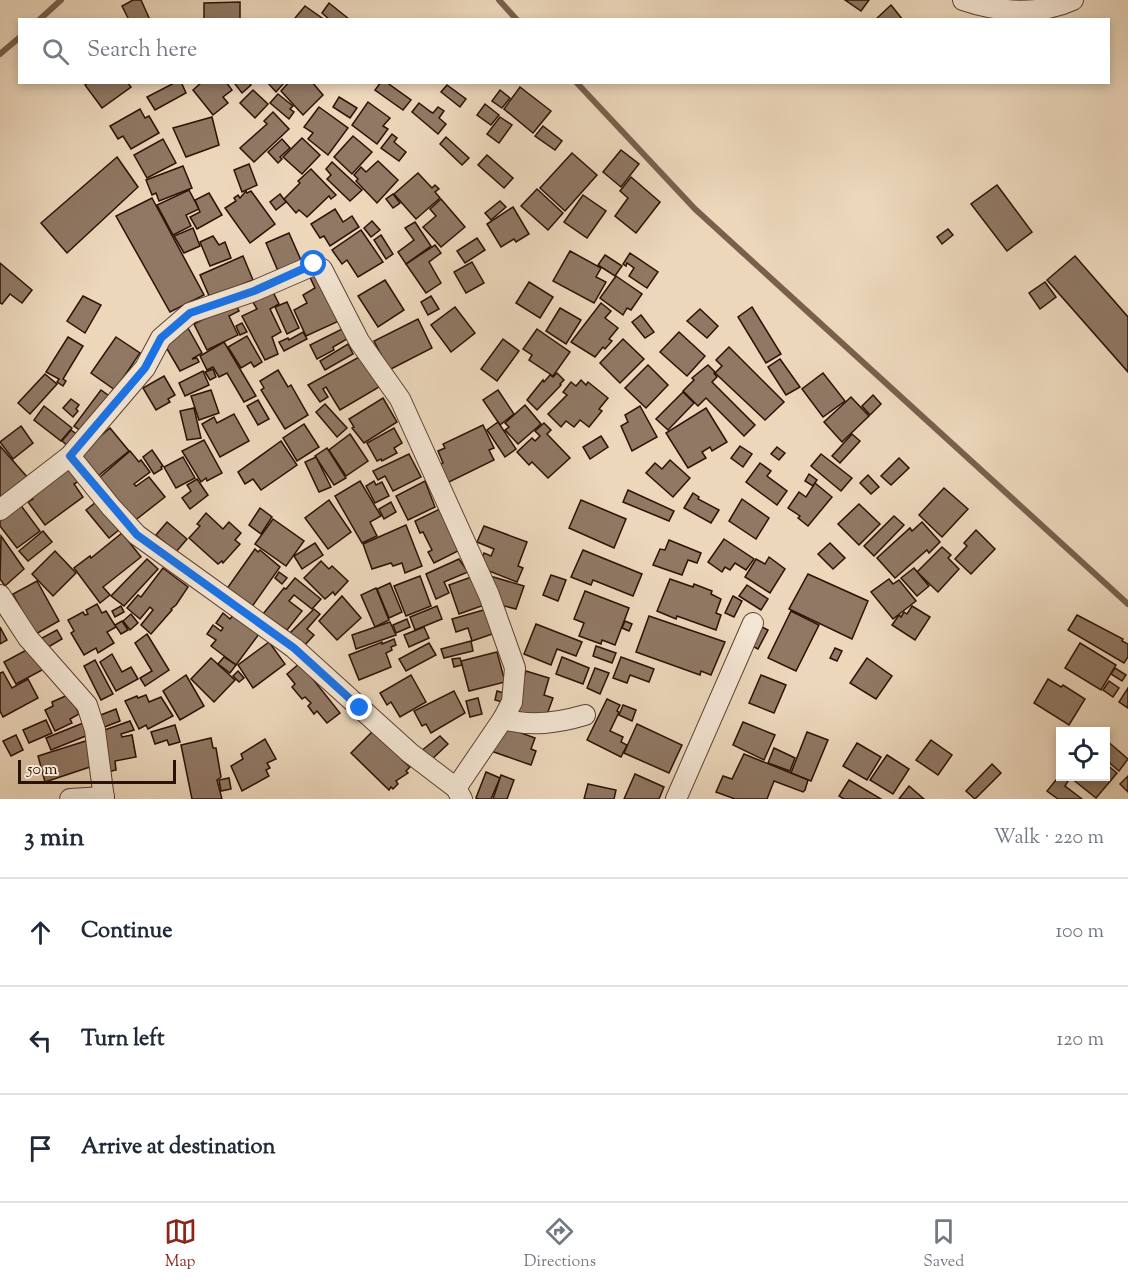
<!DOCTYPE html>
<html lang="en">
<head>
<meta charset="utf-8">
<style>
  body { margin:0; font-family:"Sorts Mill Goudy",serif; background:#f6f6f7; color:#1f2937 }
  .controls { position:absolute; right:18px; bottom:18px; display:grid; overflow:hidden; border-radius:0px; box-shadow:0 3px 9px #0003 }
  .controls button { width:54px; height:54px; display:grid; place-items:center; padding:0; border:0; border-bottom:2px solid #e0e1e3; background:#fff; color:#1f2937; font:30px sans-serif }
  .scale { position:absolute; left:18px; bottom:15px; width:158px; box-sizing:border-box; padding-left:6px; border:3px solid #2c1105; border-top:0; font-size:16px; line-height:21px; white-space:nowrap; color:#2c1105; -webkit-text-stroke:4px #f3e5d3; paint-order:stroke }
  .stop { position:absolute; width:18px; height:18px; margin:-14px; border:4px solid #1a73e8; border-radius:50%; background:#fff }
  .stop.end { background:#1a73e8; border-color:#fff; box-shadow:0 2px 6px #0008 }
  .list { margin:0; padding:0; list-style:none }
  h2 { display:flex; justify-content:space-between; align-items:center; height:78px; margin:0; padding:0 24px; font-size:26px }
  h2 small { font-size:20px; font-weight:400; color:#747a83 }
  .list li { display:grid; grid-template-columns:39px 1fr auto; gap:18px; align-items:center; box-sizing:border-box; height:108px; padding:0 24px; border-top:2px solid #e0e1e3 }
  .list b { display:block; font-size:22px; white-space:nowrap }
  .list em { font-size:20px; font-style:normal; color:#747a83 }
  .icon { flex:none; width:33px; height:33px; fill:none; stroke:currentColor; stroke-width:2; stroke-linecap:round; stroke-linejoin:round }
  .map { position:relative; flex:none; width:1128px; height:799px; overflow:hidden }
  .search { position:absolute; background:#fff; box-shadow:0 3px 9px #0003; left:18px; right:18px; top:18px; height:66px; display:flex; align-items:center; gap:15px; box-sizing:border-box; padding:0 21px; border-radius:0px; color:#747a83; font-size:22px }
  .sheet { height:402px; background:#fff }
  nav { display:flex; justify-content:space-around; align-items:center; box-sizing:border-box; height:84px; border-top:2px solid #e0e1e3; background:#fff; font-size:16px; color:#747a83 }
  nav a { display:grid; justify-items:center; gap:3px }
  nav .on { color:#8f2418 }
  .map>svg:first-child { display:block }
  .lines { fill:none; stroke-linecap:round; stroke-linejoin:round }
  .stream { stroke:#78604d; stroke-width:6 }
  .building { fill:#907864; stroke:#2c1105; stroke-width:1.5 }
  .minor-casing { stroke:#5c4232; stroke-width:22 }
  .minor { stroke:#f3e5d3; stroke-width:20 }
  .route { stroke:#1a73e8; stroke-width:8 }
</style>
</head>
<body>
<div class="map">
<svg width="1128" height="799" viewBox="0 0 1128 799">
  <rect width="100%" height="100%" fill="#ecd7bb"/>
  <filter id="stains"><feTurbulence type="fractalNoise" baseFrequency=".00333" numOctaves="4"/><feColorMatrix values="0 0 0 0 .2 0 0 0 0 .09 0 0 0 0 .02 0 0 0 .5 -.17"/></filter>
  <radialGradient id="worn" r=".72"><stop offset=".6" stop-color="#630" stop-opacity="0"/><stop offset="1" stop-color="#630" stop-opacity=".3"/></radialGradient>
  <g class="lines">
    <!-- stream -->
    <g class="stream">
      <path d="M 499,0 L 517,20"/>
      <path d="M 39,20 L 61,0"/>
      <path d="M 0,54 L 20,37"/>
      <path d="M 576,82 L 695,209 L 1128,604"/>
    </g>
  </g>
  <!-- building -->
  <g class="building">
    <path d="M 133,0 L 141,0 L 150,20 L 129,20 L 122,6 Z"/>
    <path d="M 845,0 L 869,0 L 861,11 Z"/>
    <path d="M 240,2 L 240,20 L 204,20 L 204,3 Z"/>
    <path d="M 329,3 L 349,19 L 349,20 L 330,20 L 322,13 Z"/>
    <path d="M 891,5 L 903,20 L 875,20 Z"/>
    <path d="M 305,6 L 322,18 L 321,20 L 298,20 L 295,18 Z"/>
    <path d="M 89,82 L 127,82 L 131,87 L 102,108 L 85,85 Z"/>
    <path d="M 176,82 L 181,82 L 186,93 L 155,110 L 147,97 Z"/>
    <path d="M 202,82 L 226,82 L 232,90 L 223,97 L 228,103 L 213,115 L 193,90 Z"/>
    <path d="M 236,82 L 249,82 L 251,85 L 242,93 L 235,84 Z"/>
    <path d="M 267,82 L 285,82 L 276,92 Z"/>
    <path d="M 289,82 L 312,82 L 323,95 L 303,115 L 281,91 Z"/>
    <path d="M 381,82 L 386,82 L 411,100 L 403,110 L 375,90 Z"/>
    <path d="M 447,85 L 466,99 L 460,107 L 441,92 Z"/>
    <path d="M 520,87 L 551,111 L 533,133 L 504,109 Z"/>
    <path d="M 253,90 L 268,104 L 255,118 L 240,103 Z"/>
    <path d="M 500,90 L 510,98 L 502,108 L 492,101 Z"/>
    <path d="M 278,94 L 293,106 L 290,109 L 294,112 L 289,119 L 270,103 Z"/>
    <path d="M 339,97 L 357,108 L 350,118 L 333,107 Z"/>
    <path d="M 368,102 L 390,118 L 383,126 L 388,129 L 377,144 L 352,125 Z"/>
    <path d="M 419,103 L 431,112 L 433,113 L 438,107 L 444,111 L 439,118 L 446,124 L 438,134 L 412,112 Z"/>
    <path d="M 485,104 L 499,115 L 491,125 L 477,115 Z"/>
    <path d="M 319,107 L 348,128 L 328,155 L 308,139 L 313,133 L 304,127 Z"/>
    <path d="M 140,109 L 145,118 L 149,116 L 159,133 L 131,149 L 123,136 L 118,139 L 110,126 Z"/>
    <path d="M 273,112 L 289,129 L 254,162 L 240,148 L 267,124 L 264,121 Z"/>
    <path d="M 212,117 L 219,145 L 186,157 L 173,128 Z"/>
    <path d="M 500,117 L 512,125 L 499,143 L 487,134 Z"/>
    <path d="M 543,126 L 562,141 L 555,150 L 535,136 Z"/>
    <path d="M 392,134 L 397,138 L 394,142 L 406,152 L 399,161 L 381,148 Z"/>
    <path d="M 353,136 L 372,152 L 352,174 L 334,157 Z"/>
    <path d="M 446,137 L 469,158 L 462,165 L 440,144 Z"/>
    <path d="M 302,138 L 320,155 L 302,174 L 283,157 Z"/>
    <path d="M 163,139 L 176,163 L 147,178 L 134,155 Z"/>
    <path d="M 282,139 L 290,148 L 280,157 L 282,159 L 278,163 L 268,152 Z"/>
    <path d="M 621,150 L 639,164 L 621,187 L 603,172 Z"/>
    <path d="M 572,153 L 597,175 L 565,211 L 540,188 Z"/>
    <path d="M 487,155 L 513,178 L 504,188 L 478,165 Z"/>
    <path d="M 117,157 L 138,187 L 67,253 L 41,223 Z"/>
    <path d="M 378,161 L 398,180 L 377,203 L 356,181 L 358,179 L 354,175 L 361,167 L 366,172 Z"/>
    <path d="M 332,162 L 362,190 L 350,201 L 327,179 L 331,175 L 326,169 Z"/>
    <path d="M 249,164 L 257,185 L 242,192 L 234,170 Z"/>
    <path d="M 183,166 L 192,188 L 159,201 L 156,193 L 152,195 L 146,180 Z"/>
    <path d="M 311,169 L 336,195 L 331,199 L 329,196 L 307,217 L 299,210 L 296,213 L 284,199 L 300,183 L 298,181 Z"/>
    <path d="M 418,173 L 432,188 L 435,185 L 439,189 L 435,192 L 440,198 L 416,219 L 394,194 Z"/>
    <path d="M 631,177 L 660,202 L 636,233 L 615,216 L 628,198 L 620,191 Z"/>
    <path d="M 997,185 L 1032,232 L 1007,251 L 971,204 Z"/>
    <path d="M 537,189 L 563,213 L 548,230 L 521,206 Z"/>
    <path d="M 189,190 L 199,209 L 186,215 L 191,226 L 173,235 L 157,205 Z"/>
    <path d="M 246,191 L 247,193 L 251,191 L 275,224 L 250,243 L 225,208 L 236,201 L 234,198 L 238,195 L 240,198 Z"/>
    <path d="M 209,193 L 222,215 L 197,229 L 190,217 L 200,212 L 195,200 Z"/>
    <path d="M 280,194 L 286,202 L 276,210 L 270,202 Z"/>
    <path d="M 393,194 L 400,203 L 393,208 L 386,199 Z"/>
    <path d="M 583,195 L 606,211 L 587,238 L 564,222 Z"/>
    <path d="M 152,198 L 204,295 L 170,312 L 116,216 Z"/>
    <path d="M 441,199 L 465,227 L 441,247 L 423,227 L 436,216 L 430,209 Z"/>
    <path d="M 500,201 L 506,207 L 491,220 L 485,213 Z"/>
    <path d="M 513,207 L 529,234 L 516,242 L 514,239 L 501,247 L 487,224 Z"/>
    <path d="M 335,209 L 343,222 L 352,216 L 359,227 L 330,246 L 324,236 L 320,238 L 311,224 Z"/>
    <path d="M 372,221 L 380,230 L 371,237 L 364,228 Z"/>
    <path d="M 415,222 L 431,246 L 406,264 L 398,252 L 414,240 L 405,228 Z"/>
    <path d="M 193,228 L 200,246 L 184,253 L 174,236 Z"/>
    <path d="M 948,229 L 953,235 L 942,244 L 937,237 Z"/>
    <path d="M 361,230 L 383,262 L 358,277 L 347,260 L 342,264 L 332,250 Z"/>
    <path d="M 289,233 L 304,267 L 281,278 L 266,243 Z"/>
    <path d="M 381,235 L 393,254 L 386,259 L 374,240 Z"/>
    <path d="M 213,236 L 219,245 L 225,242 L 231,258 L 210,266 L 200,242 Z"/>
    <path d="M 477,238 L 485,250 L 465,263 L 457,251 Z"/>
    <path d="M 435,245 L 441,253 L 429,262 L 441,283 L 426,293 L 406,264 Z"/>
    <path d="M 570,251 L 601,268 L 596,277 L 606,282 L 594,303 L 553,281 Z"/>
    <path d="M 630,253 L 658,272 L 647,288 L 629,276 L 634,268 L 627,263 L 626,266 L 623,264 Z"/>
    <path d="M 605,255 L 622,266 L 615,276 L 598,265 Z"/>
    <path d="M 243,256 L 253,280 L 210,298 L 200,275 Z"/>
    <path d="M 1075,256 L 1128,317 L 1128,372 L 1047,280 Z"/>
    <path d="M 472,262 L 484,283 L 466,293 L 454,272 Z"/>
    <path d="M 0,263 L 32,290 L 22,303 L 10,294 L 2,304 L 0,303 Z"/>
    <path d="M 315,269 L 339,321 L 306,336 L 294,310 L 307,303 L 303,295 L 315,288 L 308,273 Z"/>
    <path d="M 616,276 L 642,294 L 631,310 L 627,308 L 623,315 L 600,298 Z"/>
    <path d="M 385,280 L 404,310 L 378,327 L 358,296 Z"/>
    <path d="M 529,282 L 553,297 L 540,318 L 516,303 Z"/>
    <path d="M 1045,282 L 1056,297 L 1040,309 L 1029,293 Z"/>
    <path d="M 271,288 L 279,304 L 270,309 L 281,332 L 272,337 L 278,354 L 265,360 L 242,316 L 257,309 L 251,299 Z"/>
    <path d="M 83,296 L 101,305 L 85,333 L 67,321 Z"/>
    <path d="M 431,296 L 439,309 L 428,315 L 421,302 Z"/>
    <path d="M 287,302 L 299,328 L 287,334 L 275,307 Z"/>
    <path d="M 235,303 L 239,311 L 229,316 L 238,335 L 207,350 L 194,324 Z"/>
    <path d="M 601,303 L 611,311 L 605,318 L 618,328 L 609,339 L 612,341 L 605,349 L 603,347 L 595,357 L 571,342 Z"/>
    <path d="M 455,307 L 475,333 L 451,352 L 431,325 Z"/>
    <path d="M 752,307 L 781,354 L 766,363 L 738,317 Z"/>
    <path d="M 560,308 L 581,320 L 566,344 L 546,331 Z"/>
    <path d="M 700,309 L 718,326 L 707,338 L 687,321 Z"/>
    <path d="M 641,315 L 654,332 L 645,338 L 632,322 Z"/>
    <path d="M 418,319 L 432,348 L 389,370 L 374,341 Z"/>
    <path d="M 242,323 L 247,332 L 240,335 L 236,326 Z"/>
    <path d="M 188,328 L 202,353 L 192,359 L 197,358 L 199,362 L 180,371 L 163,342 Z"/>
    <path d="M 342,329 L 347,339 L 333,347 L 334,350 L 317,359 L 310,345 Z"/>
    <path d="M 537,329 L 570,352 L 553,376 L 529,360 L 532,355 L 523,349 Z"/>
    <path d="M 303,332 L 307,339 L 284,351 L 279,342 L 288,338 L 289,340 Z"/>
    <path d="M 679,332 L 705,356 L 687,376 L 660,352 Z"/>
    <path d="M 247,336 L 262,362 L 254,367 L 251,362 L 241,368 L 228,347 Z"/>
    <path d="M 68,337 L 83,346 L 63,379 L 66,381 L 63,386 L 57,382 L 59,379 L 46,372 Z"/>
    <path d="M 116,337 L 140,353 L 115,390 L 91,373 Z"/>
    <path d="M 503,339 L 519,351 L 497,381 L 481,369 Z"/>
    <path d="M 623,339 L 644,359 L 620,383 L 600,363 Z"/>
    <path d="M 224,342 L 256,396 L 244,402 L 227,373 L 219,377 L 213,367 L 207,370 L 200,356 Z"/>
    <path d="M 348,344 L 353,354 L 325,370 L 320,361 Z"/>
    <path d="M 729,347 L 784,402 L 765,420 L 715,373 L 722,366 L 716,360 Z"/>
    <path d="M 361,356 L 379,387 L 340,410 L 326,387 L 323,389 L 328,397 L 320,402 L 308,385 Z"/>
    <path d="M 780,359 L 800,387 L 786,395 L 768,367 Z"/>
    <path d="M 648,365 L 668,385 L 646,408 L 625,388 Z"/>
    <path d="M 708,365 L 715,372 L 714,373 L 717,377 L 712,382 L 755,425 L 744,436 L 706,398 L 698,406 L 683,391 L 694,380 L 692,378 Z"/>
    <path d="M 213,369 L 216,377 L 210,380 L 205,372 Z"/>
    <path d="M 278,370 L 288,387 L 291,385 L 308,415 L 285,429 L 261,390 L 264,388 L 260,381 Z"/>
    <path d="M 203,371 L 209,385 L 185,396 L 179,383 Z"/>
    <path d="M 557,373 L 564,380 L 560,384 L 561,385 L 537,410 L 527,400 L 543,380 L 544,382 L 550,375 L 553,377 Z"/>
    <path d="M 823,373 L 845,401 L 823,417 L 802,389 Z"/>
    <path d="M 45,374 L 57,384 L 30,414 L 18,403 Z"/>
    <path d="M 164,376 L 175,395 L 168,399 L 170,402 L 156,410 L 143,388 Z"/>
    <path d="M 581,380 L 586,385 L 588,382 L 608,398 L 599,409 L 602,411 L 589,427 L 580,420 L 574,427 L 566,421 L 561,427 L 548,414 L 567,395 L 563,392 L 571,382 L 576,386 Z"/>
    <path d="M 101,390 L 112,398 L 85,434 L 74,426 Z"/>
    <path d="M 211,390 L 219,413 L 199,420 L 191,396 Z"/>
    <path d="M 498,390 L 514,414 L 500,425 L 483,400 Z"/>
    <path d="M 683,392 L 694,403 L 668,430 L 656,419 Z"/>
    <path d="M 873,395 L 881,404 L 870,415 L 862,406 Z"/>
    <path d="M 851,397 L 869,416 L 842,442 L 824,422 Z"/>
    <path d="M 383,398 L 397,422 L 364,443 L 352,428 L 354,427 L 349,419 Z"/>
    <path d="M 71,399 L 79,405 L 76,409 L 78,411 L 73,417 L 63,408 Z"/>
    <path d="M 258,400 L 269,419 L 258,425 L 247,406 Z"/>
    <path d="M 325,404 L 347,428 L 337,437 L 316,412 Z"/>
    <path d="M 525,405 L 541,424 L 518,444 L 505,430 L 509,427 L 505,423 Z"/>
    <path d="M 44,406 L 72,428 L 61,441 L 34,420 Z"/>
    <path d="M 640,406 L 657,437 L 632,451 L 621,426 L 628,422 L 625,415 Z"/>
    <path d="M 194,408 L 201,438 L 187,440 L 180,411 Z"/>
    <path d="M 706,408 L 727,442 L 712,451 L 710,447 L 702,452 L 706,458 L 688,468 L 666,433 Z"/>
    <path d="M 234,414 L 249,441 L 220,457 L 202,424 L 214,417 L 217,423 Z"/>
    <path d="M 498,422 L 516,449 L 505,457 L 487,430 Z"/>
    <path d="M 544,423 L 551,430 L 547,434 L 570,458 L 548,478 L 532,462 L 529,465 L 517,452 L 532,438 L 535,441 L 540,436 L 535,431 Z"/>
    <path d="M 304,424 L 319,447 L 297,461 L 283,438 Z"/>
    <path d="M 483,425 L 494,448 L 489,450 L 494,460 L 447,483 L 439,465 L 443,463 L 438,451 L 445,448 L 443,444 Z"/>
    <path d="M 21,426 L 33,443 L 13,459 L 0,442 Z"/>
    <path d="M 110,428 L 129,451 L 98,476 L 79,454 Z"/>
    <path d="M 394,428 L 402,443 L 394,448 L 397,453 L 382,461 L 381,459 L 377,461 L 367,443 Z"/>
    <path d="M 71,430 L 79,436 L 70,448 L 62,441 Z"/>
    <path d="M 350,434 L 368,461 L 346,476 L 329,450 Z"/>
    <path d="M 852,434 L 860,441 L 840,463 L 832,456 Z"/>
    <path d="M 601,436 L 608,447 L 590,459 L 583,447 Z"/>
    <path d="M 204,440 L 222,473 L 207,481 L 206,478 L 201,482 L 182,451 Z"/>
    <path d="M 281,441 L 297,465 L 261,490 L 253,479 L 245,484 L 238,472 Z"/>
    <path d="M 0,446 L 28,478 L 0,500 Z"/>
    <path d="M 740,446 L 752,454 L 743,467 L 731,458 Z"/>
    <path d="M 777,447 L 785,453 L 779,460 L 771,454 Z"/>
    <path d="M 327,448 L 346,478 L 334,485 L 315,456 Z"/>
    <path d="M 152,450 L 163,466 L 161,467 L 162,469 L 154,474 L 143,457 Z"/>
    <path d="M 130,451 L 139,462 L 141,460 L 150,472 L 134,484 L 136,486 L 149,477 L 165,497 L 133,522 L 99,478 Z"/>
    <path d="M 409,454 L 421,477 L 393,491 L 385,476 L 378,480 L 373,471 Z"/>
    <path d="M 821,454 L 852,478 L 841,491 L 811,466 Z"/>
    <path d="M 183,457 L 195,478 L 176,488 L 164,467 Z"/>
    <path d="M 316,457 L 331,487 L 319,492 L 305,462 Z"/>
    <path d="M 899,458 L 909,468 L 891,485 L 881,476 Z"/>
    <path d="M 670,460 L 690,478 L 673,497 L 646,473 L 655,463 L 662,469 Z"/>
    <path d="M 760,463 L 771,471 L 767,476 L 787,491 L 777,505 L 746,482 Z"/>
    <path d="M 67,464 L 79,481 L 74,484 L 83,497 L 45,525 L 28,502 L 33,499 L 28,492 Z"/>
    <path d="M 809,474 L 817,480 L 813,486 L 805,481 Z"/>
    <path d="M 868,475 L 879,487 L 871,494 L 860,483 Z"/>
    <path d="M 197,479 L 208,495 L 190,509 L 182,498 L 191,491 L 187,485 Z"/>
    <path d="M 360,481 L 381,516 L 370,522 L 377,536 L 362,543 L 335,496 Z"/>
    <path d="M 374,481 L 376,485 L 382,482 L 389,496 L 375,503 L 366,486 Z"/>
    <path d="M 425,481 L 435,507 L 408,520 L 396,496 Z"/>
    <path d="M 815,483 L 832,497 L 808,526 L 798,518 L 800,516 L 788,508 L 799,492 L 806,497 Z"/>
    <path d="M 944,488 L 968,509 L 942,537 L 919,515 Z"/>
    <path d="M 628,490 L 674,511 L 669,521 L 623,502 Z"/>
    <path d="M 693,493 L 699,497 L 698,499 L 719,510 L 711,523 L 684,508 Z"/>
    <path d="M 742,499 L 769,518 L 756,539 L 729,521 Z"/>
    <path d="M 329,500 L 351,532 L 328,549 L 305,518 Z"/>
    <path d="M 581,500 L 626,519 L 614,548 L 569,528 Z"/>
    <path d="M 96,502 L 119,530 L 109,538 L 86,510 Z"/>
    <path d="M 391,502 L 396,512 L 384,519 L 379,509 Z"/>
    <path d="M 19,503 L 40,531 L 17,548 L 0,526 L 0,518 Z"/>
    <path d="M 859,504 L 880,524 L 859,545 L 838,524 Z"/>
    <path d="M 444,507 L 456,533 L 451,535 L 458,551 L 434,563 L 428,552 L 432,550 L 423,532 L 420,533 L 415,521 Z"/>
    <path d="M 260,508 L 272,517 L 261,534 L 249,525 Z"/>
    <path d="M 206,513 L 223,529 L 229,522 L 241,533 L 235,540 L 240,544 L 223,563 L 222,561 L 218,564 L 189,538 L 200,526 L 197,524 Z"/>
    <path d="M 894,516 L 904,525 L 874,556 L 864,546 Z"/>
    <path d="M 273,519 L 304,541 L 286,566 L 255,544 Z"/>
    <path d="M 167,522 L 187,539 L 176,552 L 156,535 Z"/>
    <path d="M 922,522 L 940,542 L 929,553 L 927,550 L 895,578 L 877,558 L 910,528 L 912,531 Z"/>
    <path d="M 406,525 L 422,566 L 405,573 L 402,563 L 393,566 L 391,563 L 372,569 L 363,544 Z"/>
    <path d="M 484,526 L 527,542 L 518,566 L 523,568 L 517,582 L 479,567 L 484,553 L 491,556 L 494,549 L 477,542 Z"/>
    <path d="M 976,530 L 995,549 L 971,574 L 955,559 L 967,546 L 964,543 Z"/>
    <path d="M 43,531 L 52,542 L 28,561 L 19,551 Z"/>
    <path d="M 122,533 L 141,557 L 103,587 L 110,595 L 100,603 L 74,568 L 90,556 L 91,558 Z"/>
    <path d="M 1,536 L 24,569 L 5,586 L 0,579 Z"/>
    <path d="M 724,539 L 754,559 L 746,570 L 735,563 L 730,570 L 725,567 L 722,572 L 708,562 Z"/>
    <path d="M 669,540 L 701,553 L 697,563 L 688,560 L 682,575 L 653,565 L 660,549 L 665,550 Z"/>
    <path d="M 315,543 L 323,555 L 302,569 L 294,556 Z"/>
    <path d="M 830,543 L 845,558 L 833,569 L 818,554 Z"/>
    <path d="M 942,547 L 951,555 L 948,558 L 959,569 L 938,592 L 917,572 Z"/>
    <path d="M 255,549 L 258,552 L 260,550 L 280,567 L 251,608 L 226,590 Z"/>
    <path d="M 583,550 L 642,574 L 633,596 L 593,580 L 591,585 L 571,577 Z"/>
    <path d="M 55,551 L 76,573 L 53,596 L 32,574 Z"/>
    <path d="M 769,557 L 785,569 L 770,593 L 745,577 L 756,559 L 765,564 Z"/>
    <path d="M 147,559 L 158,569 L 124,606 L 111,596 Z"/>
    <path d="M 459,559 L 468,572 L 444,582 L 449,593 L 436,599 L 426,574 Z"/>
    <path d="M 321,561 L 329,569 L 332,566 L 348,581 L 335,595 L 333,592 L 325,599 L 304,578 Z"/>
    <path d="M 163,568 L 188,587 L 176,605 L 171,609 L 172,610 L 151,634 L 141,625 L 153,610 L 150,607 L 140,619 L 127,608 L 138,595 L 141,597 Z"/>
    <path d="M 914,568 L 929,586 L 917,596 L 901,578 Z"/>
    <path d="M 279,572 L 287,578 L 282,584 L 275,578 Z"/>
    <path d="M 808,574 L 868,601 L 852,639 L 789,609 Z"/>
    <path d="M 477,575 L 487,604 L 459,614 L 449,585 Z"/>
    <path d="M 551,575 L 566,580 L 558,601 L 543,595 Z"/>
    <path d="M 420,576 L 431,606 L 406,616 L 394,586 Z"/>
    <path d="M 490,576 L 524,586 L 516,609 L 497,604 Z"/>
    <path d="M 295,578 L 321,599 L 312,609 L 294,595 L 289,601 L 302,611 L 287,630 L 263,614 L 284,588 L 286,589 Z"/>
    <path d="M 670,579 L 693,587 L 694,584 L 712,591 L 711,594 L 721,599 L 716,613 L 721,615 L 716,630 L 677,616 L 676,619 L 657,611 Z"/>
    <path d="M 889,579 L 893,584 L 899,580 L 916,601 L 893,619 L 871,592 Z"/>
    <path d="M 37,581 L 59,621 L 34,635 L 14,613 L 21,609 L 13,594 Z"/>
    <path d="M 390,583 L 402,612 L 389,618 L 377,589 Z"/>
    <path d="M 747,585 L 768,599 L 761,610 L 739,596 Z"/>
    <path d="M 376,588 L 389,620 L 375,627 L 361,595 Z"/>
    <path d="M 585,591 L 629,608 L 615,645 L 602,640 L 601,644 L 579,636 L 584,623 L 574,619 Z"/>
    <path d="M 342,596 L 361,618 L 337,640 L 319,621 Z"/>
    <path d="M 733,596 L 742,601 L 734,617 L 725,613 Z"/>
    <path d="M 97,604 L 102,613 L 106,611 L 116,627 L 107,632 L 114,643 L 98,653 L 96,648 L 84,655 L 71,633 L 74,631 L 68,620 L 83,612 L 85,615 L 88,614 L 86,610 Z"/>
    <path d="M 121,606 L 124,612 L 115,617 L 112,611 Z"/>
    <path d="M 437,606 L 442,619 L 415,630 L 410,617 Z"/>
    <path d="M 912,606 L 930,617 L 915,640 L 892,625 L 899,615 L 901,617 L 904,612 L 907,614 Z"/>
    <path d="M 314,609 L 320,614 L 307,629 L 314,635 L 304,646 L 290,633 Z"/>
    <path d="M 487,609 L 495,633 L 472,641 L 468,628 L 456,632 L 452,619 Z"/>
    <path d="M 791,611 L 819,625 L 796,671 L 768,658 Z"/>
    <path d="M 223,613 L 230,619 L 233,615 L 259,634 L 236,665 L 211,646 L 216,640 L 207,634 L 213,625 L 221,631 L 223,628 L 216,623 Z"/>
    <path d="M 131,614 L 138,623 L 130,630 L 123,621 Z"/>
    <path d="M 1077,615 L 1123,639 L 1122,641 L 1128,644 L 1128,657 L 1124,663 L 1068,630 Z"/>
    <path d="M 649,616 L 725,642 L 711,675 L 701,671 L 700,675 L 636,652 Z"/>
    <path d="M 407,619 L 410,627 L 396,633 L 393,625 Z"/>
    <path d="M 122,621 L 128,630 L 121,634 L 115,625 Z"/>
    <path d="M 625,621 L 632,624 L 629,631 L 622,628 Z"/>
    <path d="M 390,622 L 396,635 L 356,649 L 352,635 Z"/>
    <path d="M 536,624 L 582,642 L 576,656 L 557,649 L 551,665 L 524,654 Z"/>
    <path d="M 0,627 L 7,640 L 0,644 Z"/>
    <path d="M 424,627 L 429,638 L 409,647 L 404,635 Z"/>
    <path d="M 762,627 L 768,630 L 758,649 L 752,646 Z"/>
    <path d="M 57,630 L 62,639 L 45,649 L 40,639 Z"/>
    <path d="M 147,634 L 169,670 L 145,686 L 140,678 L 152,671 L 135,643 Z"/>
    <path d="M 394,639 L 396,645 L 391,647 L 392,650 L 386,653 L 391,667 L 359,680 L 349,655 L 382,642 L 382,644 Z"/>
    <path d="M 471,641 L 473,651 L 444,658 L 441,649 Z"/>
    <path d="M 269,642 L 285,664 L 253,688 L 238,665 Z"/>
    <path d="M 429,643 L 436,655 L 406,671 L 399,659 Z"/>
    <path d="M 1080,643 L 1116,665 L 1101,690 L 1065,668 Z"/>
    <path d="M 596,646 L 616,653 L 612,663 L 593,656 Z"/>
    <path d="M 32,647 L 44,669 L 16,684 L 4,662 Z"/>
    <path d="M 835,648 L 842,651 L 837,661 L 830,658 Z"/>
    <path d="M 497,652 L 505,682 L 469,691 L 461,661 Z"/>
    <path d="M 112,654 L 122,672 L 131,667 L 138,679 L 116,691 L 100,662 Z"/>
    <path d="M 224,657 L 236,665 L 230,673 L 218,664 Z"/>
    <path d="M 562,657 L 589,668 L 583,684 L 556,674 Z"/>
    <path d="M 621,657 L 654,669 L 649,682 L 630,675 L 627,683 L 613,678 Z"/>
    <path d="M 211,658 L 235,680 L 214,702 L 191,679 Z"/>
    <path d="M 460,658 L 462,665 L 454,667 L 452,659 Z"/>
    <path d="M 867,658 L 892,676 L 876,699 L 850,683 Z"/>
    <path d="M 95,660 L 113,694 L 101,700 L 84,666 Z"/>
    <path d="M 300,663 L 340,713 L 327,723 L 317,711 L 314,714 L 308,706 L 311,703 L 305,697 L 302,699 L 292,687 L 295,684 L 287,674 Z"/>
    <path d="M 595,668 L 609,673 L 600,694 L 587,688 Z"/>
    <path d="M 1115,668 L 1126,675 L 1122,681 L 1111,674 Z"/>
    <path d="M 238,671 L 244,678 L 239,682 L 233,676 Z"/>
    <path d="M 526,671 L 549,678 L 544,695 L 553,698 L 545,720 L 513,710 Z"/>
    <path d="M 3,672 L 12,688 L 28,679 L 38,698 L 3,717 L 0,711 L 0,673 Z"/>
    <path d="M 186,675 L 204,706 L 180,720 L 163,691 Z"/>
    <path d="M 411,675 L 426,702 L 400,717 L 391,702 L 387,705 L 380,693 Z"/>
    <path d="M 761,675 L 786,685 L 774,713 L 749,703 Z"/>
    <path d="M 1048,679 L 1061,687 L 1063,685 L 1085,699 L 1069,725 L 1034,703 Z"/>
    <path d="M 1109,681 L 1119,688 L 1113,697 L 1103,690 Z"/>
    <path d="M 1128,688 L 1128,708 L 1119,702 Z"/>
    <path d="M 454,691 L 465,713 L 431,733 L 426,724 L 422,726 L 414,711 Z"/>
    <path d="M 497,691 L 508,694 L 506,703 L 495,700 Z"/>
    <path d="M 70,694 L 79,714 L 70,719 L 72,723 L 55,731 L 45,710 L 53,706 L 52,702 Z"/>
    <path d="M 146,695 L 149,702 L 161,697 L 173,716 L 148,729 L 146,725 L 139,729 L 125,701 L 137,696 L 138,698 Z"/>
    <path d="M 478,698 L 482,714 L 470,717 L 466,701 Z"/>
    <path d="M 607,699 L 620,705 L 617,711 L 619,712 L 610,731 L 623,737 L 621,742 L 627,745 L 621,757 L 587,740 Z"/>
    <path d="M 623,705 L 636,710 L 632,721 L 619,715 Z"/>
    <path d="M 116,709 L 120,721 L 97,730 L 93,718 Z"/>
    <path d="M 46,720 L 52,733 L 29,743 L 23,730 Z"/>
    <path d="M 88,721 L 93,733 L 51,750 L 46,738 Z"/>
    <path d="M 130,721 L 134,730 L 121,734 L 122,737 L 132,735 L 136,757 L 115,761 L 116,770 L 103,773 L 96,733 Z"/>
    <path d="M 743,722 L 775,735 L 764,760 L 733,745 Z"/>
    <path d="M 637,724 L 682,745 L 669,773 L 624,753 Z"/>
    <path d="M 175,725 L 180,742 L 169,745 L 167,740 L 155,744 L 151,732 Z"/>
    <path d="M 502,726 L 535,738 L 531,749 L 536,751 L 531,765 L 491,751 Z"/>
    <path d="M 373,731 L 405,757 L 402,760 L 410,767 L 406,771 L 408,773 L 396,781 L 398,784 L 393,789 L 391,787 L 389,790 L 351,753 Z"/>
    <path d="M 807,732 L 828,740 L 811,781 L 791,773 Z"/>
    <path d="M 16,735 L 23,750 L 11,756 L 3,741 Z"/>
    <path d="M 440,736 L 448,744 L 430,761 L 421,751 Z"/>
    <path d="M 211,738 L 213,748 L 216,748 L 221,777 L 217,780 L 222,799 L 192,799 L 181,745 Z"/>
    <path d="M 92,739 L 99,764 L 45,782 L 38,756 Z"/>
    <path d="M 265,739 L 276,759 L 267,763 L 270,768 L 266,770 L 269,776 L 242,791 L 231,766 L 243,759 L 241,754 Z"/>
    <path d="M 931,740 L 952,755 L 938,775 L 916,760 Z"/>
    <path d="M 1106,740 L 1128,759 L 1119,771 L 1106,760 Z"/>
    <path d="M 857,743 L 881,757 L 867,780 L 843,766 Z"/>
    <path d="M 774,748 L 795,758 L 790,771 L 768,763 Z"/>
    <path d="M 744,754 L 808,780 L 805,790 L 803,792 L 774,781 L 767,799 L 735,799 L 716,792 L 723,776 L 732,779 Z"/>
    <path d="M 887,755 L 909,769 L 893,794 L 870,780 Z"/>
    <path d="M 992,764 L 1001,773 L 975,799 L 966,791 Z"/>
    <path d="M 1106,764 L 1117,773 L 1096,798 L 1071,778 L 1106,776 Z"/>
    <path d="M 486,772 L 500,778 L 491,799 L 478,799 L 476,798 Z"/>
    <path d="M 635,774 L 664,787 L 659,799 L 624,799 Z"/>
    <path d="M 501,775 L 514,780 L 507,799 L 493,799 Z"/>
    <path d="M 1060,775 L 1068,781 L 1065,786 L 1082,799 L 1058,799 L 1047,791 Z"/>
    <path d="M 1128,776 L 1128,792 L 1120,784 Z"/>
    <path d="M 229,778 L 231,789 L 221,791 L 219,780 Z"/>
    <path d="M 849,780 L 881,799 L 844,799 L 839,796 Z"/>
    <path d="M 588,784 L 616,790 L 614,799 L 584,799 Z"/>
    <path d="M 909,786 L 924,799 L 899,799 Z"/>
  </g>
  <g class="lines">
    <!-- minor casing -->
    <g class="minor-casing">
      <g id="minor">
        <path d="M 963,0 C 998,12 1038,16 1073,0"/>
        <path d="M 70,456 L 111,507 L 137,535 L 294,648 L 410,753 L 456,788 L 462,799"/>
        <path d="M 0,510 L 70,456 L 145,368 L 161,338 L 190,313 L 254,291 L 314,265 L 322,269 L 359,341 L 400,399 L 489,595 L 515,668 L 512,702 L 503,719 L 456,788"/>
        <path d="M 0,595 L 28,638 L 87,705 L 95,730 L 104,799"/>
        <path d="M 503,719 C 531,727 558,723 585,715"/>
        <path d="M 70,799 L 104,797"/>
        <path d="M 676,799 L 753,623"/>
      </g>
    </g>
    <!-- minor -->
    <use href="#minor" class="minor"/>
  </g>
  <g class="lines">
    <!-- route -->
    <path class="route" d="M 314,264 L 254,291 L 190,313 L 161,338 L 145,368 L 70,456 L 137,535 L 294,648 L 360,708"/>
  </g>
  <rect width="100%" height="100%" filter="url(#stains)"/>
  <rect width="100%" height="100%" fill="url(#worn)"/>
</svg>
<div class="controls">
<button><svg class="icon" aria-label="locate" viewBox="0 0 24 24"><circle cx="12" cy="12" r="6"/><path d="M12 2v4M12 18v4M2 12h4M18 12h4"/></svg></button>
</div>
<div class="scale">50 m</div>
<div class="stop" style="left:314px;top:264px"></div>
<div class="stop end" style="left:360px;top:708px"></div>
<div class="search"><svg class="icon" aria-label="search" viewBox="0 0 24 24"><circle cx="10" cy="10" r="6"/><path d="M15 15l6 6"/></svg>Search here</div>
</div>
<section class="sheet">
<h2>3 min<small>Walk · 220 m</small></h2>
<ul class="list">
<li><svg class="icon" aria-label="ahead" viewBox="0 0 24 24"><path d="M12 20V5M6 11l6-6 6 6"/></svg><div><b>Continue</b></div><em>100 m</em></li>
<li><svg class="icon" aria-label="left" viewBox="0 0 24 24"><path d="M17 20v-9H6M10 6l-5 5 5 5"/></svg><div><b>Turn left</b></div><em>120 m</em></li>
<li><svg class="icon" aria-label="arrive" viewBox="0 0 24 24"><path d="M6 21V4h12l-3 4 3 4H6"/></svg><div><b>Arrive at destination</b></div></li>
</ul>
</section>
<nav>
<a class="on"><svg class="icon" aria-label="map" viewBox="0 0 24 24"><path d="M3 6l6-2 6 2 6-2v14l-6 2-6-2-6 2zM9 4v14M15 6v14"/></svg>Map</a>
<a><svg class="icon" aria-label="directions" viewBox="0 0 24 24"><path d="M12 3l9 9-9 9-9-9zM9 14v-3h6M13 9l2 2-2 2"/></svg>Directions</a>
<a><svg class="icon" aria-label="saved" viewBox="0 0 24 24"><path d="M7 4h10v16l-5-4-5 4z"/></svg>Saved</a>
</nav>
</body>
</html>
